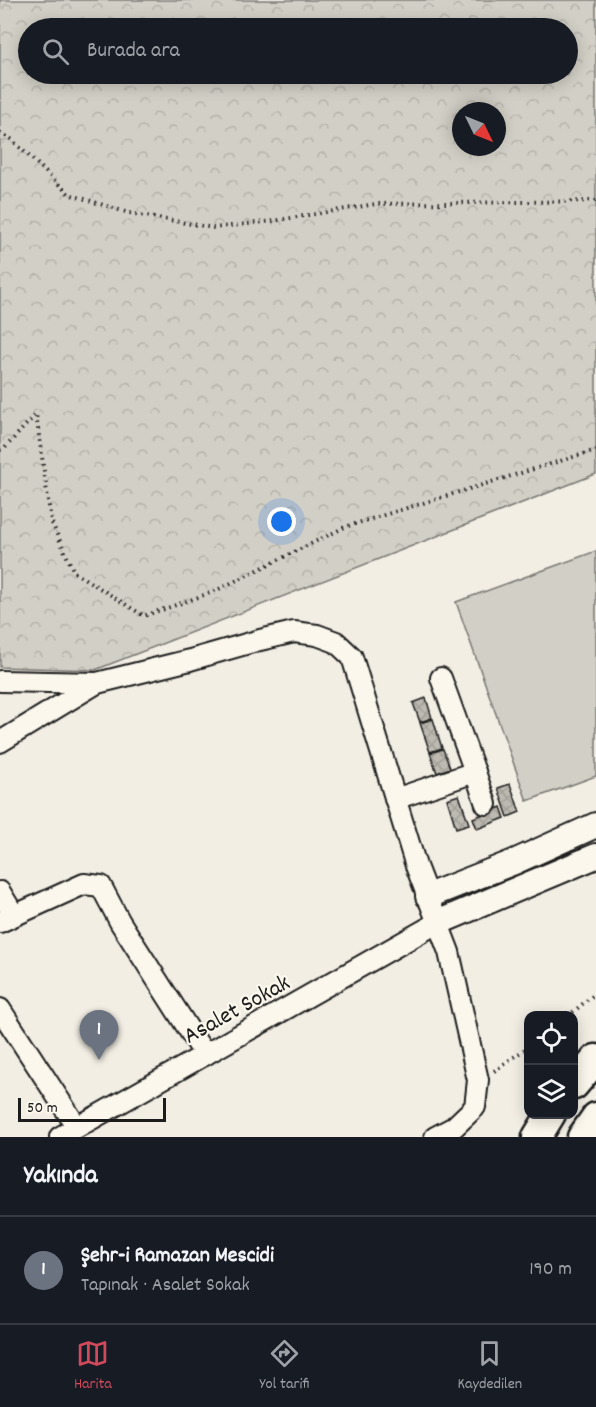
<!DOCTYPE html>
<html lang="tr">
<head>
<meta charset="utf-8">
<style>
  body { margin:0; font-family:Dekko,sans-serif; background:#20242c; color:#f1f3f6 }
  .controls { position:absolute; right:18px; bottom:18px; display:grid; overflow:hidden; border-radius:12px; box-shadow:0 3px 15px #0003 }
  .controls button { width:54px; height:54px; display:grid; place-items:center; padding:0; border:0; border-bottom:2px solid #363941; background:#171b24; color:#f1f3f6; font:30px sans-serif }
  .compass { position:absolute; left:452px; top:102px; width:54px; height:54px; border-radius:50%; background:#171b24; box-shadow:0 3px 15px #0003; rotate:133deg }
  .scale { position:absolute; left:18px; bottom:15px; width:148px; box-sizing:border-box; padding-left:6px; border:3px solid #1c1c1c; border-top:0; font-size:16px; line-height:21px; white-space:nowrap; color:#1c1c1c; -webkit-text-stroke:4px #fbf7ec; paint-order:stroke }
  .you { position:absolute; left:282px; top:522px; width:21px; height:21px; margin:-15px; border:4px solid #fff; border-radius:50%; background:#1a73e8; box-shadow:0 0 0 9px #1a73e833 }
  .badge { display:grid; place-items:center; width:39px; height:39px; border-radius:50%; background:#d1495b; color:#fff; font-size:20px; font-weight:700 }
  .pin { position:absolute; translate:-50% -50px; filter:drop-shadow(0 2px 3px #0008) }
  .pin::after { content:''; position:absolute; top:32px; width:21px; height:18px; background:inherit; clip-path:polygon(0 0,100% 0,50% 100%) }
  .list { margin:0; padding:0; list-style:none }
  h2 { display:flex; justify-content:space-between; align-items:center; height:78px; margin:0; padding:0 24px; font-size:26px }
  h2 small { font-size:20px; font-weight:400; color:#9ea1a6 }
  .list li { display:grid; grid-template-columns:39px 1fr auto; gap:18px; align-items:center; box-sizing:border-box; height:108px; padding:0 24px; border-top:2px solid #363941 }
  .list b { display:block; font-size:22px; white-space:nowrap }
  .list p { margin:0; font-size:20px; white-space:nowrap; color:#9ea1a6 }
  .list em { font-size:20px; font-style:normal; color:#9ea1a6 }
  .icon { flex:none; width:33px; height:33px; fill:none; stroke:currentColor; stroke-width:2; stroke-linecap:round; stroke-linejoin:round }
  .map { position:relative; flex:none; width:596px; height:1137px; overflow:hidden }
  .search { position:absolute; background:#171b24; box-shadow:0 3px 15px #0003; left:18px; right:18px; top:18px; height:66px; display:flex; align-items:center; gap:15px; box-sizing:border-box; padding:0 21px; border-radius:33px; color:#9ea1a6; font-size:22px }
  .sheet { height:186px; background:#171b24 }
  nav { display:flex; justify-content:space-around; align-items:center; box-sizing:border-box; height:84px; border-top:2px solid #363941; background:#171b24; font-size:16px; color:#9ea1a6 }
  nav a { display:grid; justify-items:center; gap:3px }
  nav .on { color:#d1495b }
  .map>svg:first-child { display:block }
  .forest { fill:url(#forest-crowns); stroke:#777671; stroke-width:1.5; fill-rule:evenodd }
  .pitch { fill:#d2cfc6; stroke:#777671; stroke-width:1.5 }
  .building { fill:url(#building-cross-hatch); stroke:#1c1c1c; stroke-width:1.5 }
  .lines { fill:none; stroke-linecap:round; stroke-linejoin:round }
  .minor-casing { stroke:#1c1c1c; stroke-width:24 }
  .major-casing { stroke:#1c1c1c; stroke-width:28 }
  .highway-casing { stroke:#1c1c1c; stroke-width:33 }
  .path { stroke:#1c1c1c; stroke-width:4; stroke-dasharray:1.5 4.5; stroke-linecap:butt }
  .minor { stroke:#fbf7ec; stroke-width:20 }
  .major { stroke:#fbf7ec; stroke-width:24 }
  .highway { stroke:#fbf7ec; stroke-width:28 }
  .labels { text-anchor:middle; stroke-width:4.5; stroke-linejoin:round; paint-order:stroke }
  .street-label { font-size:24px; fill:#1c1c1c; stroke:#fbf7ec }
</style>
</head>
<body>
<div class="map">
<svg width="596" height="1137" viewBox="0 0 596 1137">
  <defs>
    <pattern id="forest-crowns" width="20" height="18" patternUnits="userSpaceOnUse" patternTransform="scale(1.5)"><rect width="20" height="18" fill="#d2cfc6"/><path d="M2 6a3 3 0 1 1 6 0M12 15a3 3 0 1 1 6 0" fill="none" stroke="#b4b1aa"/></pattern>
    <pattern id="building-cross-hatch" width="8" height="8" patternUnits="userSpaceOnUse" patternTransform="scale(1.5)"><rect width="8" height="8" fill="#bdbab1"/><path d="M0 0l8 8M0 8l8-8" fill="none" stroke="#a29f98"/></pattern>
  </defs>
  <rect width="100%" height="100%" fill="#f2eee4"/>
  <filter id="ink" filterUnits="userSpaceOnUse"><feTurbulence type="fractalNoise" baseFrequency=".0167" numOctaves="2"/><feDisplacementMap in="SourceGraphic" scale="12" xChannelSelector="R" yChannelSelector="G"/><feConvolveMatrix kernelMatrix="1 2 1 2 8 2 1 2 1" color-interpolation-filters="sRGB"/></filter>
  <g filter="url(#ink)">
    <!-- forest -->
    <path class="forest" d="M 0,0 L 596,0 L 596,474 L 95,670 L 0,667 ZM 28,28 L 568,28 L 568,74 L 28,74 ZM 461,111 L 497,111 L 497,147 L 461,147 Z"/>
    <!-- pitch -->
    <path class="pitch" d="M 596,551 L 596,776 L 527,801 L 456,602 Z"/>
    <!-- building -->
    <g class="building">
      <path d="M 426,698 L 432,718 L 420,722 L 413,703 Z"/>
      <path d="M 433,719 L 442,748 L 430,752 L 420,723 Z"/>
      <path d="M 443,749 L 450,768 L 437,773 L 430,753 Z"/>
      <path d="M 510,784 L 520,812 L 508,817 L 498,788 Z"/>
      <path d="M 459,795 L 469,824 L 456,828 L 447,799 Z"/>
      <path d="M 501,807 L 505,818 L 477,829 L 473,818 Z"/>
    </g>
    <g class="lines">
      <!-- minor casing -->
      <g class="minor-casing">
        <g id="minor">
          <path d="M 0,681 L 97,683"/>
          <path d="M 0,742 L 97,683 L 190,660 L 260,640 L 294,632 L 317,635 L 336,642 L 352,657 L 416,866 L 449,952 L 478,1080 L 475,1107 L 454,1127 L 435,1137"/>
          <path d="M 475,772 L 486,804"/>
          <path d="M 395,799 L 475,772 L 441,678"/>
          <path d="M 0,892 L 14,915"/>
          <path d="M 0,922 L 84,884 L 101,886 L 120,922 L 205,1055"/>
          <path d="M 0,1009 L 77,1127"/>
          <path d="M 60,1137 L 437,923"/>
        </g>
      </g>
      <!-- major casing -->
      <g class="major-casing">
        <g id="major">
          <path d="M 428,896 L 514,862 L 596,825"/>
          <path d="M 437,923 L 596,856"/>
        </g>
      </g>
      <!-- highway casing -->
      <g class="highway-casing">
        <g id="highway">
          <path d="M 574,1085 L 596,1059"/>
          <path d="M 537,1137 L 551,1114"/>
          <path d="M 582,1137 L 596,1117"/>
        </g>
      </g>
      <!-- path -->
      <g class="path">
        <path d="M 0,133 L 11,139 L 69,194 L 129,213 L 214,228 L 273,221 L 376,204 L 596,201"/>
        <path d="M 0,450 L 4,449 L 36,414 L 51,521 L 74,572 L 144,616 L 213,592 L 345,527 L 596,450"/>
        <path d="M 568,1016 L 596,993"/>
        <path d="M 494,1071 L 528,1047"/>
      </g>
      <!-- minor -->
      <use href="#minor" class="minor"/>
      <!-- major -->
      <use href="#major" class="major"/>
      <!-- highway -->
      <use href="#highway" class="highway"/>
    </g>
  </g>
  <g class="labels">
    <!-- street labels -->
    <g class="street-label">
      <text transform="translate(236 1008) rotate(-29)" y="8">Asalet Sokak</text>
    </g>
  </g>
</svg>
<div class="controls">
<button><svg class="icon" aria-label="locate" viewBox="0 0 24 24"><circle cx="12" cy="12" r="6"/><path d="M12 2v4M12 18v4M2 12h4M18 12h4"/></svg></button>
<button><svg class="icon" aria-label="layers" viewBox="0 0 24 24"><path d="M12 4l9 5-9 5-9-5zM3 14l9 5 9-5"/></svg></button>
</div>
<svg class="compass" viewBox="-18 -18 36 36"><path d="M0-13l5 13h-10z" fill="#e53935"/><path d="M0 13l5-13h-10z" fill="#9ea1a6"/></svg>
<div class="scale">50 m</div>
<div class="you"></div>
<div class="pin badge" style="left:99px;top:1060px;background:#6b7280">1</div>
<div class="search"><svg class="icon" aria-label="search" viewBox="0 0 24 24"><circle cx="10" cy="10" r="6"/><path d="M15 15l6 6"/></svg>Burada ara</div>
</div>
<section class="sheet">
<h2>Yakında<small></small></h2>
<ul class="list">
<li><span class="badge" style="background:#6b7280">1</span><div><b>Şehr-i Ramazan Mescidi</b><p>Tapınak · Asalet Sokak</p></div><em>190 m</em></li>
</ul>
</section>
<nav>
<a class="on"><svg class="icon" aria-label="map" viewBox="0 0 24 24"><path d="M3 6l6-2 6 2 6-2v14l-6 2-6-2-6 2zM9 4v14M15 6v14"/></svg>Harita</a>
<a><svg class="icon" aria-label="directions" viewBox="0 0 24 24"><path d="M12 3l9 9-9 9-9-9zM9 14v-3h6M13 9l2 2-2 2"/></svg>Yol tarifi</a>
<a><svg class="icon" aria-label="saved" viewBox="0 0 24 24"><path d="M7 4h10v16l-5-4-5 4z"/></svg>Kaydedilen</a>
</nav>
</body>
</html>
